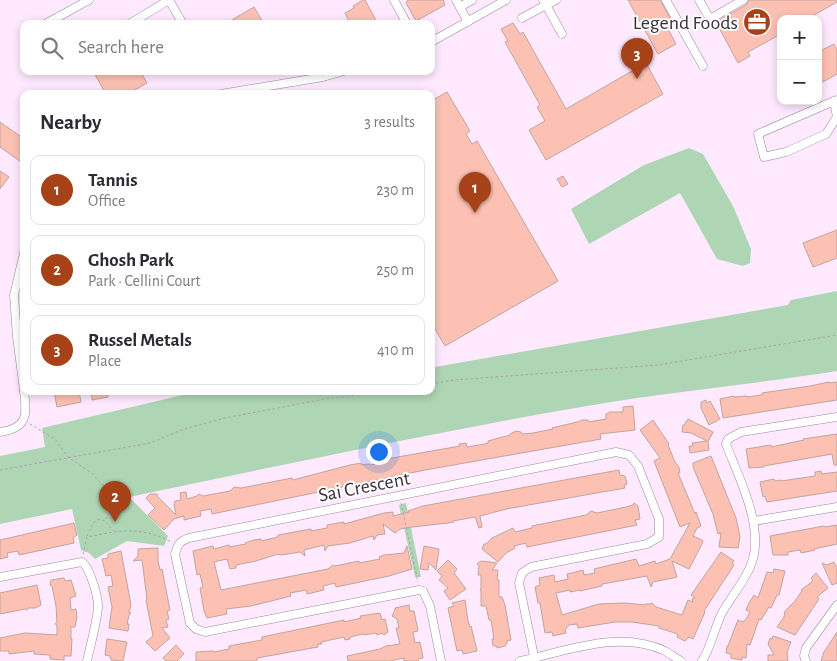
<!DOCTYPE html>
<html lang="en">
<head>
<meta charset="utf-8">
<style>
  body { margin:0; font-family:"Alegreya Sans",sans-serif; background:#f2f2f3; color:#2b2b33 }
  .controls { position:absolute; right:15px; top:15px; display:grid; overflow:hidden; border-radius:10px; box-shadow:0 2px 8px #0003 }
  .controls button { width:45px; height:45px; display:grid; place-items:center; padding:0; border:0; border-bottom:1px solid #e1e1e2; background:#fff; color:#2b2b33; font:25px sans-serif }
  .you { position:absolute; left:378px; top:451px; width:18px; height:18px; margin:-12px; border:4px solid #fff; border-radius:50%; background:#1a73e8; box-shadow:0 0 0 8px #1a73e833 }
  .badge { display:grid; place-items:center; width:32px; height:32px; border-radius:50%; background:#a74218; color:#fff; font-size:16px; font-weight:700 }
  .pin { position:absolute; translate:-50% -41px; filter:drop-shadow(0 1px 2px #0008) }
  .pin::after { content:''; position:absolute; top:26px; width:18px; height:15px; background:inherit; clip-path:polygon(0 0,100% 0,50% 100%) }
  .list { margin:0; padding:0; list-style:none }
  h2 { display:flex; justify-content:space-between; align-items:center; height:65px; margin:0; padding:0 20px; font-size:21px }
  h2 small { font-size:16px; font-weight:400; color:#7c7c81 }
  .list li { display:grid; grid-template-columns:32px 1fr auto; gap:15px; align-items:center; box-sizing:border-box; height:70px; margin:0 10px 10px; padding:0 10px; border:1px solid #e1e1e2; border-radius:10px }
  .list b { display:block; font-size:19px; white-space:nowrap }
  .list p { margin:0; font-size:16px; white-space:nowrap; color:#7c7c81 }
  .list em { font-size:16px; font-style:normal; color:#7c7c81 }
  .icon { flex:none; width:28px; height:28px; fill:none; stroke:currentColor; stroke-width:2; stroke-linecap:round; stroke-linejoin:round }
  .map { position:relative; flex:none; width:837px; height:661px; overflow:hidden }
  .search { position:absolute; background:#fff; box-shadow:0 2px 8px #0003; left:20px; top:20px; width:415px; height:55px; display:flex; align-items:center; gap:12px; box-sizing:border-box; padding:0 18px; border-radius:10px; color:#7c7c81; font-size:19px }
  .panel { position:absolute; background:#fff; box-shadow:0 2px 8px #0003; left:20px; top:90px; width:415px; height:305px; border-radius:10px }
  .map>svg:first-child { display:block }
  .green { fill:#aed5b4 }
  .building { fill:#fdc1b3; stroke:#c1a49d }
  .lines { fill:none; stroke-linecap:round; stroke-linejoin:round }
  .minor-casing { stroke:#9b889b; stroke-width:9 }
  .path { stroke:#b1a1b1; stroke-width:1; stroke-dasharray:2.5 2.5; stroke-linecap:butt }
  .minor { stroke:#fff; stroke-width:8 }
  .labels { text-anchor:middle; stroke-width:4; stroke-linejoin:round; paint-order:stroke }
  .poi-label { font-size:20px; fill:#383038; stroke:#fefefe; text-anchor:end }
  .street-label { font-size:20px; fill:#383038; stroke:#fefefe }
</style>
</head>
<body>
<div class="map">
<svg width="837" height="661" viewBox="0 0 837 661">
  <rect width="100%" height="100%" fill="#fee9fe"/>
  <!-- green -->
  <g class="green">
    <path d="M 689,148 L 703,154 L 733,206 L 751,249 L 750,263 L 743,266 L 717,259 L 680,193 L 589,244 L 571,209 L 644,165 Z"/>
    <path d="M 837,291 L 837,371 C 756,384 674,391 593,405 C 438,431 283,465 129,497 L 168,536 L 164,546 L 127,541 L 95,559 L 89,553 L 81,550 L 72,509 L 0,524 L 0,456 L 45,447 L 42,428 L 200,391 L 431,391 L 431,364 L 435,367 L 788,305 L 791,300 Z"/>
    <path d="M 406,503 L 421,577 L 415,577 L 399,505 Z"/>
  </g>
  <!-- building -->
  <g class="building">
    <path d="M 363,0 L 365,0 L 378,24 L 350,24 L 345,13 L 354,8 L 353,6 Z"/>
    <path d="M 408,0 L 443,0 L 445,5 L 416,21 L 406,3 Z"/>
    <path d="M 628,0 L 660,0 L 674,25 L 668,29 L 676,44 L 658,54 Z"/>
    <path d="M 749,0 L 837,0 L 837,2 L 807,19 L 781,19 L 781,34 L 748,52 L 750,56 L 738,63 L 716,22 L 746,5 Z"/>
    <path d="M 254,7 L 264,24 L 225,24 Z"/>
    <path d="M 513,23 L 520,34 L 523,32 L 566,109 L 646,63 L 663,94 L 546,160 L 529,130 L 545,121 L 537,107 L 540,105 L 505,42 L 508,41 L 501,29 Z"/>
    <path d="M 834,44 L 837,50 L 837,74 L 823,82 L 818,73 L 818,52 Z"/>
    <path d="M 93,71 L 140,71 L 147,83 L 128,94 L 106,94 Z"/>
    <path d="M 447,92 L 470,131 L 466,134 L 472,144 L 477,141 L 558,281 L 445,346 L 431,322 L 431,101 Z"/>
    <path d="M 0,122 L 24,139 L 24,164 L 0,147 Z"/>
    <path d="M 0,171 L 9,177 L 0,189 Z"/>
    <path d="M 563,176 L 568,184 L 562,187 L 557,179 Z"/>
    <path d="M 837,230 L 837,258 L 813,267 L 803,243 Z"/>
    <path d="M 829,382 L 829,383 L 837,382 L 837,400 L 723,418 L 720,399 L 734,396 L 734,397 L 747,396 L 747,397 L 762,395 L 762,393 L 810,386 Z"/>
    <path d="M 54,391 L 79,391 L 81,402 L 57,407 Z"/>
    <path d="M 91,391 L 107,391 L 108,397 L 92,400 Z"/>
    <path d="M 706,400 L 707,403 L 710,401 L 720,419 L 709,425 L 701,408 L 701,402 Z"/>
    <path d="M 633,406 L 635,430 L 600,434 L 601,439 L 425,470 L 212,514 L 211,509 L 200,511 L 201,516 L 184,520 L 184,516 L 174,519 L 164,530 L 148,515 L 155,508 L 146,498 L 150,494 L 157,494 L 157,496 L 176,515 L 174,504 L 175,501 L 181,500 L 180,493 L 186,492 L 187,499 L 197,496 L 199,494 L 203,496 L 230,491 L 234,487 L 241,488 L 292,478 L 293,480 L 350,465 L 361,463 L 361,465 L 369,464 L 370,465 L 381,463 L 381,461 L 392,458 L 460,446 L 459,444 L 466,443 L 467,447 L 485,444 L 488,443 L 488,441 L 510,435 L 510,434 L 516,431 L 521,432 L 522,434 L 533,433 L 553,429 L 552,428 L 581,421 L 581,420 L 588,420 L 589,422 L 606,419 L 606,414 L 610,412 L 623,412 L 623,407 Z"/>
    <path d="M 688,419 L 713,432 L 708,442 L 709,450 L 690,453 L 689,446 L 693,446 L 692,443 L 707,441 L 691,433 L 682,432 L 683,425 L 684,425 Z"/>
    <path d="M 653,420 L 669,444 L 668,445 L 675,462 L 679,467 L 680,473 L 678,473 L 695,514 L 696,512 L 701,526 L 697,528 L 693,536 L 702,540 L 703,542 L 689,569 L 672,561 L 677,577 L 653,582 L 651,587 L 647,576 L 602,584 L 602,586 L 580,591 L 580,590 L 570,592 L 570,590 L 556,593 L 562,615 L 599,604 L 625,603 L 645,605 L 645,604 L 650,604 L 652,603 L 656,607 L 682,615 L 688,600 L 693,602 L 692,599 L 695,598 L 691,595 L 721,552 L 734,561 L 732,564 L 734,565 L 704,611 L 705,612 L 693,639 L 689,637 L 685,641 L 677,637 L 678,635 L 675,633 L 659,628 L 659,626 L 632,622 L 615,622 L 578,628 L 577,624 L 569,625 L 565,630 L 566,633 L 553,636 L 552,632 L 545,633 L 540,603 L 538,603 L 535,587 L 540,585 L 539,578 L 554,575 L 555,582 L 568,579 L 567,574 L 576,572 L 583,570 L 584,575 L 595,573 L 594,569 L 636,559 L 639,566 L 655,561 L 656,564 L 670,559 L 690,523 L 680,527 L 654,461 L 660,458 L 640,430 Z"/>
    <path d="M 837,434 L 837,465 L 834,465 L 832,454 L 764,466 L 764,467 L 749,468 L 746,449 L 771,445 L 771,447 L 804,440 L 803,439 Z"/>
    <path d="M 711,456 L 736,518 L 740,537 L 738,548 L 719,547 L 721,533 L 718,534 L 713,514 L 693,467 L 693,463 Z"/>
    <path d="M 619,470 L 620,475 L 625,476 L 627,484 L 624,485 L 625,488 L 506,509 L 480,516 L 482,527 L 479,528 L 475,517 L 453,521 L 454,522 L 448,523 L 412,527 L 400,529 L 395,533 L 383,524 L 385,534 L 377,535 L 374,540 L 373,536 L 350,543 L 328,546 L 325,551 L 324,545 L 304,550 L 305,556 L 300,552 L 281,555 L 278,554 L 256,561 L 236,565 L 236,568 L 230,569 L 227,559 L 214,562 L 221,590 L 328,569 L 333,565 L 335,566 L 359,561 L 359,563 L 380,559 L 379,557 L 384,555 L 404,553 L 407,546 L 412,569 L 389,576 L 336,587 L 335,583 L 323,586 L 324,590 L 307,594 L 306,590 L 290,593 L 291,596 L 251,606 L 226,609 L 227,614 L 207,618 L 204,611 L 200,588 L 203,587 L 200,574 L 197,575 L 193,551 L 213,546 L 214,549 L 229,545 L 229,547 L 246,544 L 245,543 L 254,540 L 261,539 L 261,541 L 278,537 L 278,535 L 311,529 L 311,531 L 327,528 L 327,525 L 344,522 L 344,524 L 384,513 L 393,512 L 393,516 L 409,512 L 408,511 L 423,506 Z"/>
    <path d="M 821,471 L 822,474 L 837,472 L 837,491 L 767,502 L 765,496 L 763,497 L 760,482 L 774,479 L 775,481 L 781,480 L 781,481 L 815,476 L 815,472 Z"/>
    <path d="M 634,503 L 638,506 L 640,519 L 635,520 L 637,525 L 527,547 L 526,543 L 514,546 L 515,548 L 506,553 L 498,562 L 482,549 L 484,544 L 486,544 L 492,538 L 513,528 L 515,532 L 532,528 L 532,526 L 586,515 L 591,511 L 597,513 L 626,507 L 633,505 Z"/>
    <path d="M 74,523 L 77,535 L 73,538 L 74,543 L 19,555 L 18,551 L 7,553 L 8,557 L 0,559 L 0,540 Z"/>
    <path d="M 837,525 L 837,544 L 814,549 L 815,550 L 801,553 L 800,550 L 788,552 L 788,555 L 773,555 L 770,536 L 824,526 L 825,527 Z"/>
    <path d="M 424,546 L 439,549 L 436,570 L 429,563 L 428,570 L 420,569 Z"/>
    <path d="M 158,548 L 158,561 L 160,570 L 162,569 L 170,610 L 167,611 L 169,619 L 166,620 L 168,627 L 162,628 L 170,638 L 155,651 L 146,642 L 153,636 L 146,600 L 147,599 L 142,560 L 133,561 L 138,556 L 138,549 Z"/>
    <path d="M 121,551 L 131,605 L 129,612 L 131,613 L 129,615 L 127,624 L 129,624 L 128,631 L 109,628 L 112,607 L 108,587 L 113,586 L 111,575 L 106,576 L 102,559 L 108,558 L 108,554 Z"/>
    <path d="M 448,560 L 457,569 L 454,573 L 466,589 L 450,600 L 444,591 L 448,588 L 439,580 L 442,576 L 437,571 Z"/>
    <path d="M 481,561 L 497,563 L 492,570 L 498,570 L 497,580 L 499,580 L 499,597 L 502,597 L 505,605 L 511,640 L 507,641 L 507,643 L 505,646 L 497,648 L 497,646 L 493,646 L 492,639 L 494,639 L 491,620 L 489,620 L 486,606 L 481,606 L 481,591 L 480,590 L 481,588 L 481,575 L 478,575 L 479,566 L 477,564 Z"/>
    <path d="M 834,562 L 837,568 L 837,583 L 832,585 L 822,563 L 827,565 Z"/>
    <path d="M 774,569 L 785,571 L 779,595 L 777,595 L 771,608 L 769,607 L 761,620 L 759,619 L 750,645 L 747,644 L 746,658 L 742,657 L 742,660 L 731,658 L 731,654 L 726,653 L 727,646 L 728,646 L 734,630 L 738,620 L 743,622 L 746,619 L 750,612 L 746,610 L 749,603 L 754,595 L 758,598 L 767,572 L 773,573 Z"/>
    <path d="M 816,573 L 828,588 L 817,597 L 819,599 L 795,635 L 777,627 L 784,617 L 785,611 L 795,601 L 802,591 L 801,590 L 813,581 L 811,578 Z"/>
    <path d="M 64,578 L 65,581 L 71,580 L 76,596 L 70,598 L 71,610 L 76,609 L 77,617 L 75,627 L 71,627 L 71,639 L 72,639 L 71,656 L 64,656 L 64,660 L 50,659 L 50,655 L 34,654 L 34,651 L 9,654 L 9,651 L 0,651 L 0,638 L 25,633 L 57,635 L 57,625 L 55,624 L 57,622 L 56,606 L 52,586 L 50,585 L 51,580 Z"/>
    <path d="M 37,585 L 41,605 L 35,608 L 28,608 L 27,610 L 25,609 L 0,614 L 0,593 Z"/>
    <path d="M 465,600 L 468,621 L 470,627 L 471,626 L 477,651 L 463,654 L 462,650 L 457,651 L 448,608 L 454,606 L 452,603 Z"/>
    <path d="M 409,605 L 410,611 L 414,611 L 418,631 L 413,632 L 415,643 L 420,642 L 423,658 L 418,659 L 419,661 L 404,661 L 404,658 L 390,661 L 348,661 L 347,656 L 380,649 L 386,646 L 400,644 L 396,628 L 399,628 L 397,619 L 392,616 L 395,610 L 395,608 Z"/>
    <path d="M 380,613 L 382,620 L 385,619 L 388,632 L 384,635 L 382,633 L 377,635 L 376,633 L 364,635 L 363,634 L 350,637 L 350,639 L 345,640 L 344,637 L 321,642 L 322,644 L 318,644 L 318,647 L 257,658 L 257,661 L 196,661 L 196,652 L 213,651 L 214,652 L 229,649 L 229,646 L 262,640 L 262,637 L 344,620 L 344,622 L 361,618 L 360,616 Z"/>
    <path d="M 837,632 L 837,661 L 821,661 L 824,652 Z"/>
    <path d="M 773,636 L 791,642 L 787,652 L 788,661 L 768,661 L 768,655 L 774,655 L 768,644 L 770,638 L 772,639 Z"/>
    <path d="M 107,639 L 127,642 L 123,661 L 111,660 L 110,656 L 105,655 Z"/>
    <path d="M 176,645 L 184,654 L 177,661 L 166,661 L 163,658 Z"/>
  </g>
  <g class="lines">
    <!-- minor casing -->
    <g class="minor-casing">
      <g id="minor">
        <path d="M 169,0 L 183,24"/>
        <path d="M 394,0 L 407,24"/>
        <path d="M 456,0 L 468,22"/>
        <path d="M 556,0 L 546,5 L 562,34"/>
        <path d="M 666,0 L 703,66"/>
        <path d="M 699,0 L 710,19 L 743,0"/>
        <path d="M 460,7 L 472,0"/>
        <path d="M 522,18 L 546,5 L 543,0"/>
        <path d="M 48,24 L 47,23 L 89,0"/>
        <path d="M 129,24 L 169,0"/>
        <path d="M 431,42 L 506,0"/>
        <path d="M 221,94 L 323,77 L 344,71"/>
        <path d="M 834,101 L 837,117 L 826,134 L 786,152 L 764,157 L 758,134 L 834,101 L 837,100"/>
        <path d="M 24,253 L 14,295 L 17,337 L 24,390"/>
        <path d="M 0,432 C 28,428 27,415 24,391"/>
        <path d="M 754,521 L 837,507"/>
        <path d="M 0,577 L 82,562 C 90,568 98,596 98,606 C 98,618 90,647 87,661"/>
        <path d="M 441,661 L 430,606 L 423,591 L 419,590 L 205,632 L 196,629 L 190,623 L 175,554 C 178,544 180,541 189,538 L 616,452 L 629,455 L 638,466 L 659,519 L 659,537 L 647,544 L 531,567 L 522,573 L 519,583 L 535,661"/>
        <path d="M 520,661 C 565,652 619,629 665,651 C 670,654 676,658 681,661"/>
        <path d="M 702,661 C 711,647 714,630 721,615 C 730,597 746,581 752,562 C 764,526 739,478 726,444 L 728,439 L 741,432 L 837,417"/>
        <path d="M 806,661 L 804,656 L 806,648 L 837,605"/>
      </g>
    </g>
    <!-- path -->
    <g class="path">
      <path d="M 431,384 L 454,380 L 658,365 L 837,335"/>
      <path d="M 30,424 L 55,439 L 68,457 L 93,474 L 100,483 L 109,489 L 115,500 L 105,521"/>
      <path d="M 0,470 L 150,443 L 184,429 L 225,418 L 325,399 L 388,391"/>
      <path d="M 401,503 L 418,582"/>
      <path d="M 87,536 L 93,523 L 99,519 L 105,521 L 114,531"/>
      <path d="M 83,554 L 87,537 C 123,530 138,526 172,542"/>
    </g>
    <!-- minor -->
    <use href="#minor" class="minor"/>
  </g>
  <!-- icons -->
  <defs>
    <g id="office-disc" transform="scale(1.4375)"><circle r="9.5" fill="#a74218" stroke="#fefefe"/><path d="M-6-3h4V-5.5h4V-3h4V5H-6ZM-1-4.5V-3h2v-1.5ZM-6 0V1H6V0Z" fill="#fff"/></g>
  </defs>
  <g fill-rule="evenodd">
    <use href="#office-disc" x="757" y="22"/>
  </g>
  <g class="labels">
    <!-- poi labels -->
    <g class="poi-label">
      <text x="738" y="29">Legend Foods</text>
    </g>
    <!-- street labels -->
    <g class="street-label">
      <text transform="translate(364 486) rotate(-11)" y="7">Sai Crescent</text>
    </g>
  </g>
</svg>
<div class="controls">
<button>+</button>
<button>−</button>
</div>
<div class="you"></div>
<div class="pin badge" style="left:475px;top:213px">1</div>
<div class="pin badge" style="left:115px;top:522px">2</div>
<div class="pin badge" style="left:637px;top:79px">3</div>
<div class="search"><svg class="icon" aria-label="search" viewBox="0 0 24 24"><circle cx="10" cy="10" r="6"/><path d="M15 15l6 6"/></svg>Search here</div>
<section class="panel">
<h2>Nearby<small>3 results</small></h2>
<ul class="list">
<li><span class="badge">1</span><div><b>Tannis</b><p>Office</p></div><em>230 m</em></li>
<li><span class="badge">2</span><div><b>Ghosh Park</b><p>Park · Cellini Court</p></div><em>250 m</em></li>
<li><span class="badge">3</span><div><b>Russel Metals</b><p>Place</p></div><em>410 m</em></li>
</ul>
</section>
</div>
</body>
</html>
